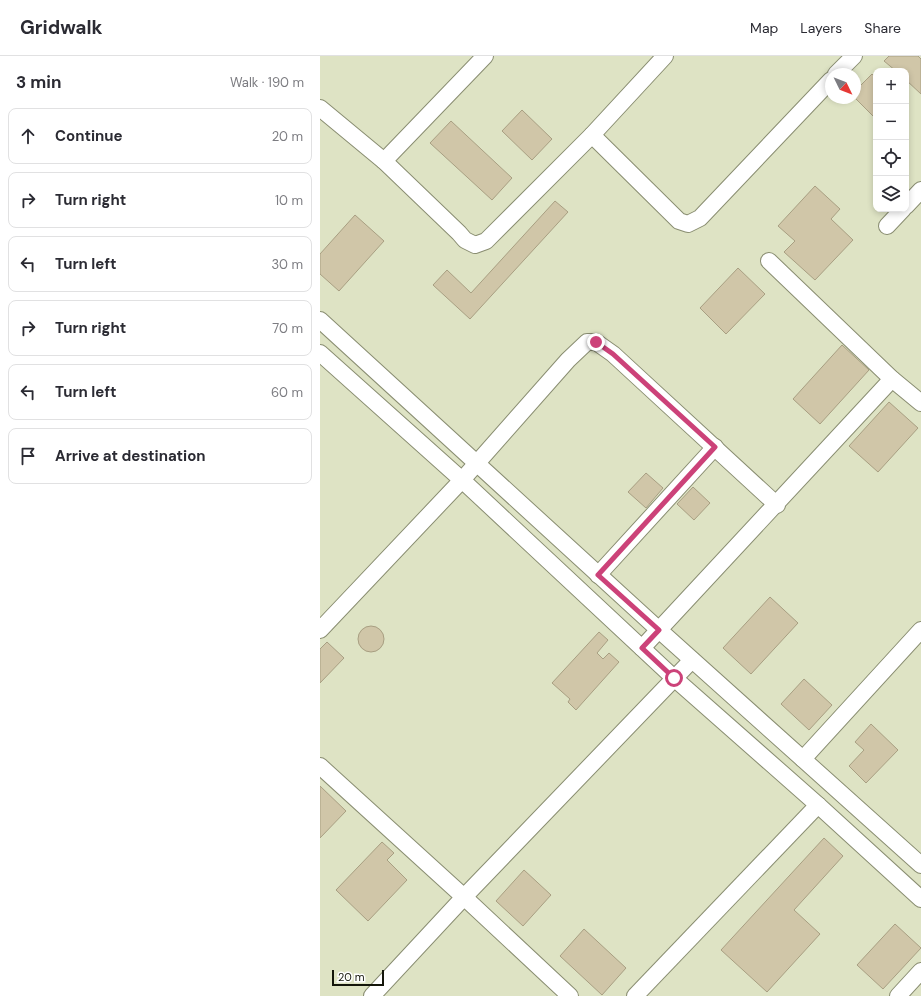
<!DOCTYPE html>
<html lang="en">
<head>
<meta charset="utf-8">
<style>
  body { margin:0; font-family:"DM Sans",sans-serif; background:#f7f7f7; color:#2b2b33 }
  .controls { position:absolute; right:12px; top:12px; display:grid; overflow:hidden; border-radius:8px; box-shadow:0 2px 6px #0003 }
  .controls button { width:36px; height:36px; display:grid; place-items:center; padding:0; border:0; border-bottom:1px solid #e1e1e2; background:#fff; color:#2b2b33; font:20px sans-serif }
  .compass { position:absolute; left:505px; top:12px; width:36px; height:36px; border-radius:50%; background:#fff; box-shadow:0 2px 6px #0003; rotate:133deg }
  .scale { position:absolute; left:12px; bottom:10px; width:52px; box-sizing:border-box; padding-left:4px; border:2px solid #14160b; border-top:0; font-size:11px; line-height:14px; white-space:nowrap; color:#14160b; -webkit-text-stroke:3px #fff; paint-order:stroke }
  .stop { position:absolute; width:12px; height:12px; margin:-9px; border:3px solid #cc4279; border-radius:50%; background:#fff }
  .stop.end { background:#cc4279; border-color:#fff; box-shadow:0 1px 4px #0008 }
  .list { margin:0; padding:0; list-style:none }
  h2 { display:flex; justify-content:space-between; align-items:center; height:52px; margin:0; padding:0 16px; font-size:17px }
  h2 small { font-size:13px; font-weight:400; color:#7c7c81 }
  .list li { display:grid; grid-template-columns:26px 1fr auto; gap:12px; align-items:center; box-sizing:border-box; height:56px; margin:0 8px 8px; padding:0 8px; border:1px solid #e1e1e2; border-radius:8px }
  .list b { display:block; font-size:15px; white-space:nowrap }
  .list em { font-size:13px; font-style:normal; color:#7c7c81 }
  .icon { flex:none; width:22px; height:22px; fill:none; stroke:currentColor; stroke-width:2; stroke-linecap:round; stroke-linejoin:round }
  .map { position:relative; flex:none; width:601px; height:940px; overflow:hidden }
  header { display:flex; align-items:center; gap:24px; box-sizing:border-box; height:56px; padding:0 20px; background:#fff; border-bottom:1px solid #e1e1e2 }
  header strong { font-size:19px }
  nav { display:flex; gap:22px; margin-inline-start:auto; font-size:14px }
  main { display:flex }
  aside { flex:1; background:#fff }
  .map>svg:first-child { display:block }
  .building { fill:#d0c6a8; stroke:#a89f82 }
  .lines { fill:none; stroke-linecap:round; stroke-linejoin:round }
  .minor-casing { stroke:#898d71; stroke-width:18 }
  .minor { stroke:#fff; stroke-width:16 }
  .route { stroke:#cc4279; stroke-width:5 }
</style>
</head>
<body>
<header>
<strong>Gridwalk</strong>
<nav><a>Map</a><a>Layers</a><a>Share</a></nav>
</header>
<main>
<aside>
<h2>3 min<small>Walk · 190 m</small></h2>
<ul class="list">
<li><svg class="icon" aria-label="ahead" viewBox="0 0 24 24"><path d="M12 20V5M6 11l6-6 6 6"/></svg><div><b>Continue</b></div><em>20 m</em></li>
<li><svg class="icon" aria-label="right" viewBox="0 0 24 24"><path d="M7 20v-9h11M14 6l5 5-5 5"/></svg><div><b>Turn right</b></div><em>10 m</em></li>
<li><svg class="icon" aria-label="left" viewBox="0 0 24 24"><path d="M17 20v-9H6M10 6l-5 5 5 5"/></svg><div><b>Turn left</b></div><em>30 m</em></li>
<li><svg class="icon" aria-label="right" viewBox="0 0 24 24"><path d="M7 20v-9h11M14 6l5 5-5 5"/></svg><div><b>Turn right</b></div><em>70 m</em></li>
<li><svg class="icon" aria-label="left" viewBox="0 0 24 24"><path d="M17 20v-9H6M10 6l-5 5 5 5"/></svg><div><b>Turn left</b></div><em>60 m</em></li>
<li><svg class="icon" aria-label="arrive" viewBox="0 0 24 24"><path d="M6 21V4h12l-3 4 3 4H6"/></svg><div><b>Arrive at destination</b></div></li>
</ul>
</aside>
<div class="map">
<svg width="601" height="940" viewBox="0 0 601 940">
  <rect width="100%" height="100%" fill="#dee3c4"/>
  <!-- building -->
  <g class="building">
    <path d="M 569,0 L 598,0 L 601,3 L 601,38 L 586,24 L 586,15 L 576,15 L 564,5 Z"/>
    <path d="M 552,18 L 556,22 L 556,63 L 535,42 L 535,35 Z"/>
    <path d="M 202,54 L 232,83 L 212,104 L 182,75 Z"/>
    <path d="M 131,65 L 192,122 L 172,144 L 110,87 Z"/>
    <path d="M 495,130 L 520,153 L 511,163 L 533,184 L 495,224 L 464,196 L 475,185 L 458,170 Z"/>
    <path d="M 235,145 L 248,156 L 150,263 L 113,229 L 127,214 L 151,237 Z"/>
    <path d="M 35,159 L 64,185 L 19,235 L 0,218 L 0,198 Z"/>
    <path d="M 418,212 L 445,238 L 406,278 L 380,252 Z"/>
    <path d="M 522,289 L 549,314 L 500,368 L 473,343 Z"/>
    <path d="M 569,346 L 598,372 L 558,416 L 529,390 Z"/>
    <path d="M 326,417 L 343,432 L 326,452 L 308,436 Z"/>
    <path d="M 373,431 L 390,447 L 374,464 L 357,448 Z"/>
    <path d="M 450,541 L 478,567 L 431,618 L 403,592 Z"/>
    <circle cx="51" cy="583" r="13"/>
    <path d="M 279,576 L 288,584 L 277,597 L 283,603 L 289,597 L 299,606 L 256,654 L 248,646 L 250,643 L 232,627 Z"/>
    <path d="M 7,586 L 24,602 L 0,627 L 0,593 Z"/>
    <path d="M 484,623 L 512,649 L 489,674 L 461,648 Z"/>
    <path d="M 551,668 L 578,694 L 546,727 L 529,710 L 544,694 L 535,686 Z"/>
    <path d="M 0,730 L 26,755 L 0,782 Z"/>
    <path d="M 504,782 L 523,800 L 474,854 L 500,878 L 447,936 L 401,894 Z"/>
    <path d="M 62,786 L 74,797 L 67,804 L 87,824 L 48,865 L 16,834 Z"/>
    <path d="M 204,814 L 231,839 L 203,870 L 176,845 Z"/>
    <path d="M 575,868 L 601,892 L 563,933 L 537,909 Z"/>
    <path d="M 264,873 L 306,912 L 282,939 L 240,900 Z"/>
  </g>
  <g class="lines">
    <!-- minor casing -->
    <g class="minor-casing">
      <g id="minor">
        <path d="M 516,18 L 534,0"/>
        <path d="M 0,52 L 64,105 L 139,177 L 145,184 L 155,189 L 166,185 L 272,79 L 345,0"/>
        <path d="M 272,79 L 359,165 L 368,168 L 380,162 L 511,24"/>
        <path d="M 64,105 L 165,0"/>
        <path d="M 586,150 L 601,134"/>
        <path d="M 567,170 L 583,153"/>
        <path d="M 449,205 L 572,323 L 601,347"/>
        <path d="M 0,264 L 339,574 L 601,809"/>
        <path d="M 0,297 L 142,424 L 354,622 L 498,749 L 601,843"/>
        <path d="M 278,519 L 395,391"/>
        <path d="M 0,574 L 142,424 L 248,304 L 267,286 L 276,286 L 293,298 L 457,449"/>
        <path d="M 322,592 L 572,323"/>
        <path d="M 483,703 L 601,574"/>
        <path d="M 0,710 L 144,841 L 250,940"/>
        <path d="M 52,940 L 144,841 L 372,604"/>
        <path d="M 315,940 L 498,749"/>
        <path d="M 578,940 L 601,915"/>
      </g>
    </g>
    <!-- minor -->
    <use href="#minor" class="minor"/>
  </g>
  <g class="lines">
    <!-- route -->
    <path class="route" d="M 276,286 L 293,298 L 395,391 L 278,519 L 339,574 L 322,592 L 354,622"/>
  </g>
</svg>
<div class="controls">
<button>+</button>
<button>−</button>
<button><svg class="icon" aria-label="locate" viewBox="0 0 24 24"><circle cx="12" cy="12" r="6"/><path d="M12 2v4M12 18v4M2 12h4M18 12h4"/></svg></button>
<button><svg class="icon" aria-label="layers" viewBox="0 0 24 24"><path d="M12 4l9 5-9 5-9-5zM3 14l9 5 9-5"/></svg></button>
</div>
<svg class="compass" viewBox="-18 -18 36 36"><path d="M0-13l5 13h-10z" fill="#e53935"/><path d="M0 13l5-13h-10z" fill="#7c7c81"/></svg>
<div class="scale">20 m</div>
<div class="stop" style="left:354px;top:622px"></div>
<div class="stop end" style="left:276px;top:286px"></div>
</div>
</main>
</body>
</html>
